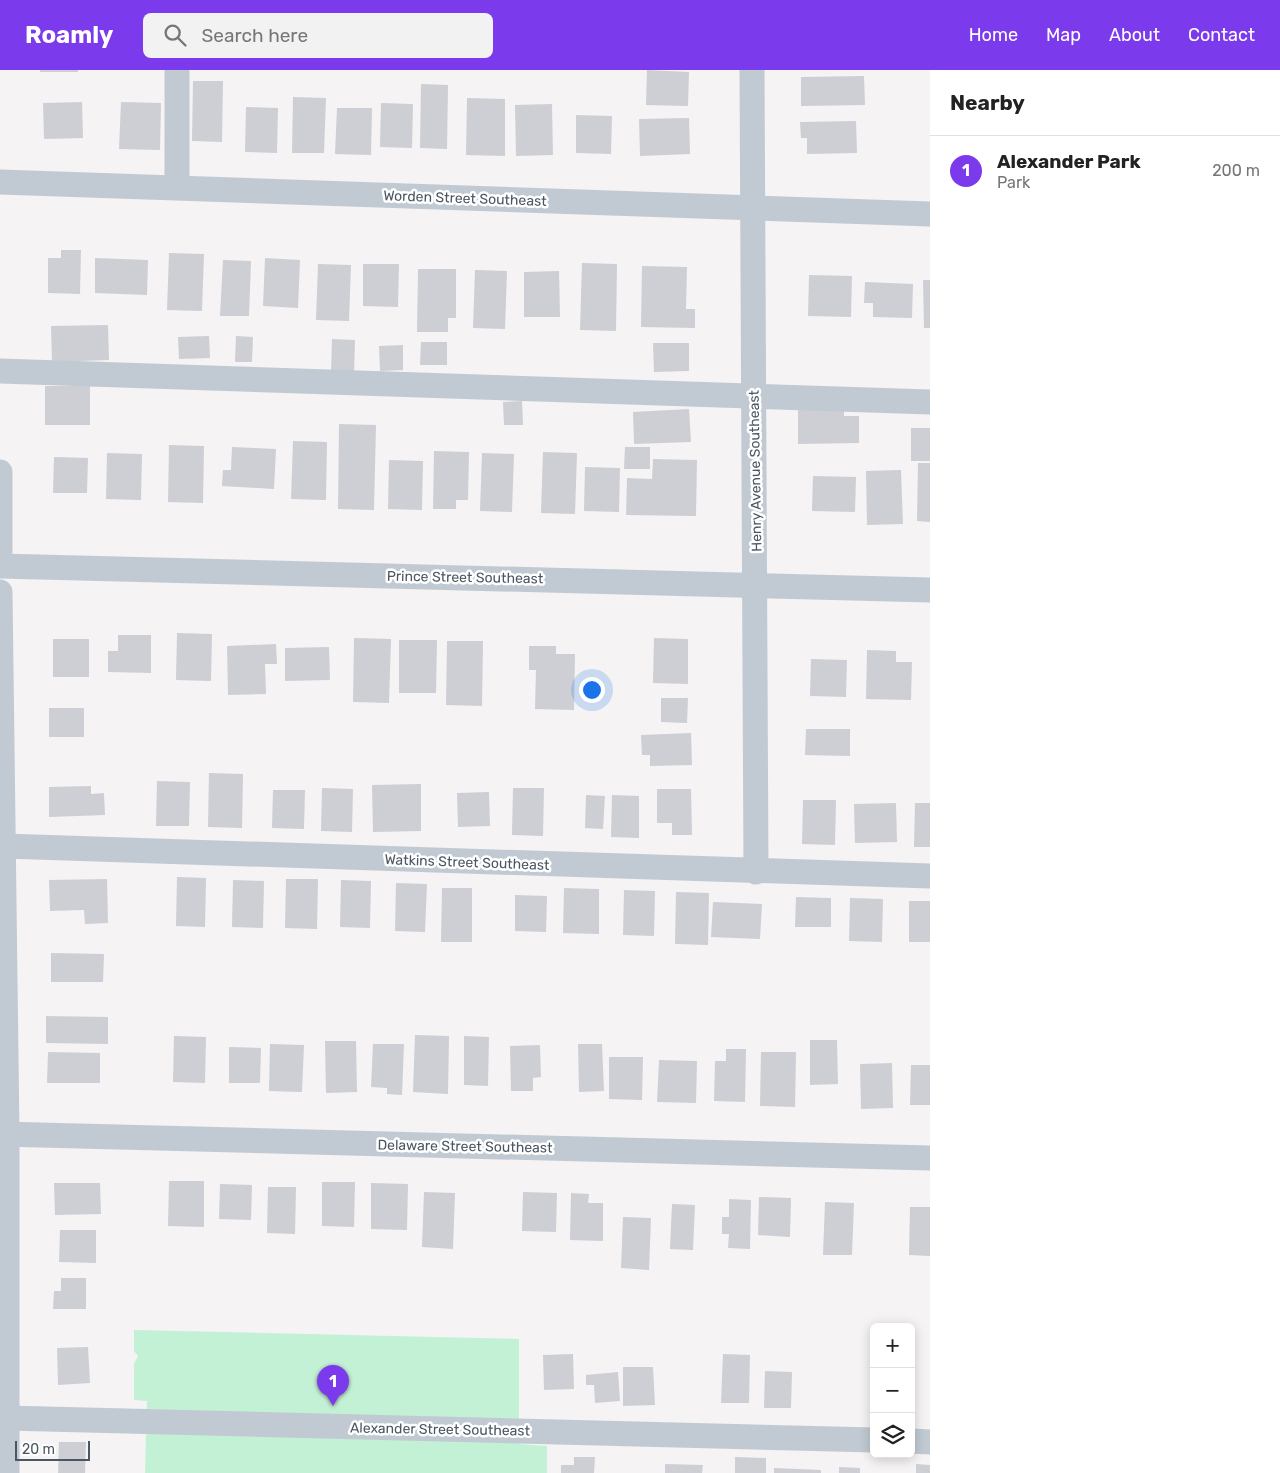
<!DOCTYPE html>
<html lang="en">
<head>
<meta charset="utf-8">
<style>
  body { margin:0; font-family:Rubik,sans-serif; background:#f2f2f2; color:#222 }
  .controls { position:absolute; right:15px; bottom:15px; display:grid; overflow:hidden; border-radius:8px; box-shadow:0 2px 12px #0003 }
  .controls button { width:45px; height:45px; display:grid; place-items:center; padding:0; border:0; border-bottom:1px solid #e0e0e0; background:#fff; color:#222; font:25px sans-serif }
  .scale { position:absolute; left:15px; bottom:12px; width:75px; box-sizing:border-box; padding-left:5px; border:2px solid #4a5661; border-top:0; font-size:14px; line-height:18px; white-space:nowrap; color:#4a5661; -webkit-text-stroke:4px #fff; paint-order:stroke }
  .you { position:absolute; left:591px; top:619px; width:18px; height:18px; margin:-12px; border:4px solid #fff; border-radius:50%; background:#1a73e8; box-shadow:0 0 0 8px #1a73e833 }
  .badge { display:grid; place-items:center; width:32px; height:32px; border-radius:50%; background:#7c3aed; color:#fff; font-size:16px; font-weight:700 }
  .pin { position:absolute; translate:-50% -41px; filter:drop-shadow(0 1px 2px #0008) }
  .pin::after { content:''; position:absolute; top:26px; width:18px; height:15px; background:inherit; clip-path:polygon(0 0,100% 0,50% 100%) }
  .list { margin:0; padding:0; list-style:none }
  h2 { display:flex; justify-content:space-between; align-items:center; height:65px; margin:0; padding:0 20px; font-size:21px }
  h2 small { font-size:16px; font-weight:400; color:#767676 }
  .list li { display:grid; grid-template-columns:32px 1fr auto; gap:15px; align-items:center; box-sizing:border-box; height:70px; padding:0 20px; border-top:1px solid #e0e0e0 }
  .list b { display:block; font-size:19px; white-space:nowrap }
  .list p { margin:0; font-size:16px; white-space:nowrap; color:#767676 }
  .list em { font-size:16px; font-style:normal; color:#767676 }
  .icon { flex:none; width:28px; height:28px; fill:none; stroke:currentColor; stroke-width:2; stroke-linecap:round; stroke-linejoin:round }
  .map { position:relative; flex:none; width:930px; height:1403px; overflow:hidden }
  header { display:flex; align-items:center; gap:30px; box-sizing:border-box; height:70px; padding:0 25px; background:#7c3aed; color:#fff }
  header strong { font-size:24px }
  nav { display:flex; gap:28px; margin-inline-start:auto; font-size:18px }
  .search { width:350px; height:45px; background:#f2f2f2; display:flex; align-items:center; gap:12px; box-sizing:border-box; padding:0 18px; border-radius:8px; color:#767676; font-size:19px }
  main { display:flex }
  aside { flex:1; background:#fff }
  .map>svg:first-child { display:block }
  .green { fill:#c3f1d5 }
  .building { fill:#cdcfd5 }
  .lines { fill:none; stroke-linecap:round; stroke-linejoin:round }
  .minor { stroke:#c1cad2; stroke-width:25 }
  .labels { text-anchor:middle; stroke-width:5; stroke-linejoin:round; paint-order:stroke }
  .street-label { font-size:14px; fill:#4a5661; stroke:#fff }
</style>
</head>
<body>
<header>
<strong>Roamly</strong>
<div class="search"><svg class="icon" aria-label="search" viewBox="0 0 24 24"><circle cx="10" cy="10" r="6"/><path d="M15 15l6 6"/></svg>Search here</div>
<nav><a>Home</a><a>Map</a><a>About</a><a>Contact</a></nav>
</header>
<main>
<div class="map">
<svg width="930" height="1403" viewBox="0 0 930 1403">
  <rect width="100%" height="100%" fill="#f5f3f3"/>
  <!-- green -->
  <path class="green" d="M 134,1260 L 519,1269 L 519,1374 L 547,1376 L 547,1403 L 145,1403 L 147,1331 L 134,1330 L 134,1294 L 138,1286 L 134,1281 Z"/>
  <!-- building -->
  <g class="building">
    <rect x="40" y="0" width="38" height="2"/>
    <path d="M 647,0 L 689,2 L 688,36 L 646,35 Z"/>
    <path d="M 864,6 L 865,35 L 801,36 L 801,7 Z"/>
    <path d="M 193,11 L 223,11 L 222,72 L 192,71 Z"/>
    <path d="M 421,14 L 448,15 L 447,79 L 420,78 Z"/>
    <path d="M 293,27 L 326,28 L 324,83 L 292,83 Z"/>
    <path d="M 467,28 L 505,29 L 505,86 L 466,85 Z"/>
    <path d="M 82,32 L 83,68 L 44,69 L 43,33 Z"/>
    <path d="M 121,32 L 161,33 L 160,80 L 119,79 Z"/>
    <path d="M 381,33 L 413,34 L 412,78 L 380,77 Z"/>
    <path d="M 552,34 L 553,85 L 516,86 L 515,35 Z"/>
    <path d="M 246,37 L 278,38 L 277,83 L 245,82 Z"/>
    <path d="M 337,38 L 372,38 L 371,85 L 335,84 Z"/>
    <path d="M 576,45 L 612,46 L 611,84 L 576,83 Z"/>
    <path d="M 689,48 L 690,84 L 640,86 L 639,49 Z"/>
    <path d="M 856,51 L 857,83 L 807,84 L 807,68 L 801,68 L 800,52 Z"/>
    <path d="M 61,180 L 81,180 L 80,224 L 48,223 L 48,188 L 61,188 Z"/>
    <path d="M 169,183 L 204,184 L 202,241 L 167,240 Z"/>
    <path d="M 95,188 L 148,190 L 147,225 L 95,223 Z"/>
    <path d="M 265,188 L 300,190 L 298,238 L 263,236 Z"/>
    <path d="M 223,190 L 251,191 L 249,246 L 220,246 Z"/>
    <path d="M 582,193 L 617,194 L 616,261 L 580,260 Z"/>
    <path d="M 318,194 L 351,195 L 349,251 L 316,250 Z"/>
    <path d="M 363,194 L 399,194 L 398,237 L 363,236 Z"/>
    <path d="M 642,196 L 687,197 L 686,239 L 695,239 L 695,258 L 641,257 Z"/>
    <path d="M 418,199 L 456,199 L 456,248 L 448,248 L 448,262 L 417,262 Z"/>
    <path d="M 475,200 L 507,201 L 505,259 L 473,258 Z"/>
    <path d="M 559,201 L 560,247 L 524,247 L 524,202 Z"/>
    <path d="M 809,205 L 852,206 L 851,247 L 808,246 Z"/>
    <path d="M 923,210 L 930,210 L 930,258 L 924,258 Z"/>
    <path d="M 865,212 L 913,214 L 912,248 L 873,247 L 873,233 L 864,233 Z"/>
    <path d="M 108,255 L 109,290 L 52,292 L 51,256 Z"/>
    <path d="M 209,266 L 210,288 L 179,289 L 178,267 Z"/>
    <path d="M 236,266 L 253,267 L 252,292 L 235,292 Z"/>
    <path d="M 332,269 L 355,270 L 354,304 L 331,303 Z"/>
    <path d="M 421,272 L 447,272 L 447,295 L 420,295 Z"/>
    <path d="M 653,273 L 689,273 L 689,301 L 654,302 Z"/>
    <path d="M 403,275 L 403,300 L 380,301 L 379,276 Z"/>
    <rect x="45" y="316" width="45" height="39"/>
    <path d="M 522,331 L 523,355 L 504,355 L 503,332 Z"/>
    <path d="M 689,339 L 691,372 L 634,374 L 633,342 Z"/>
    <path d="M 844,339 L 844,346 L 859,346 L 859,373 L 798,374 L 798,340 Z"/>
    <path d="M 339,354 L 376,355 L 374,440 L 338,439 Z"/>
    <rect x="911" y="358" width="19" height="33"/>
    <path d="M 293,371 L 327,372 L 326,430 L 291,429 Z"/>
    <path d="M 169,375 L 204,376 L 203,433 L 168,432 Z"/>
    <path d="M 232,377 L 276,379 L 274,419 L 222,416 L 223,400 L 231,400 Z"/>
    <path d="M 625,377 L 650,377 L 650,399 L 624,399 Z"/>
    <path d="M 434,381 L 469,382 L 468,430 L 456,430 L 456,439 L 433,439 Z"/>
    <path d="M 543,382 L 577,383 L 575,444 L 541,443 Z"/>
    <path d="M 107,383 L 142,384 L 141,430 L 106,429 Z"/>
    <path d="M 482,383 L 514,384 L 512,442 L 480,441 Z"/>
    <path d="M 54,387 L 88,388 L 87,423 L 53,423 Z"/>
    <path d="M 653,389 L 697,390 L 696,446 L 626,445 L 627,408 L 652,409 Z"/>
    <path d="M 389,390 L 423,391 L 422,440 L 388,439 Z"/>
    <path d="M 918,393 L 930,393 L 930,452 L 917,451 Z"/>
    <path d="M 585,397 L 620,398 L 619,442 L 584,441 Z"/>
    <path d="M 901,400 L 903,454 L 867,455 L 866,401 Z"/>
    <path d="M 813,406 L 856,407 L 855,442 L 812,441 Z"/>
    <path d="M 177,563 L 212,564 L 211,611 L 176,610 Z"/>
    <path d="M 118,565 L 151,565 L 151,603 L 108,602 L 108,581 L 118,581 Z"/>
    <path d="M 354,568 L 391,569 L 389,633 L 353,632 Z"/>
    <path d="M 654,568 L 688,569 L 688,614 L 653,613 Z"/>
    <rect x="53" y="569" width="36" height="38"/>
    <path d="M 399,570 L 437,570 L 436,623 L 399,623 Z"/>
    <path d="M 447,571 L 483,571 L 482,636 L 446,635 Z"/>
    <path d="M 276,574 L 277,594 L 265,594 L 266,624 L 228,625 L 227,576 Z"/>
    <path d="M 529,576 L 556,576 L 556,584 L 575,584 L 574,640 L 535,639 L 536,600 L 529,600 Z"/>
    <path d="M 329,577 L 330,610 L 285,611 L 285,578 Z"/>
    <path d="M 867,580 L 896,581 L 896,592 L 912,592 L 911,630 L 866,629 Z"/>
    <path d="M 811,589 L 847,590 L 846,627 L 810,626 Z"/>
    <path d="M 661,628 L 688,628 L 687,653 L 661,652 Z"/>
    <rect x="49" y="638" width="35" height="29"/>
    <path d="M 806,659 L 850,659 L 850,686 L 805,685 Z"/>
    <path d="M 691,663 L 692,695 L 650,696 L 650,685 L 642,685 L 641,665 Z"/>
    <path d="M 209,703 L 243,704 L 242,758 L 208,757 Z"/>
    <path d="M 157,711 L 190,712 L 189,756 L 156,756 Z"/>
    <path d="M 421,714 L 421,761 L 373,762 L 372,715 Z"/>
    <path d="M 91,716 L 91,724 L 104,723 L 105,745 L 49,747 L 49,717 Z"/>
    <path d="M 322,718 L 353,719 L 352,762 L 321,761 Z"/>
    <path d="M 513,718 L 544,718 L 543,766 L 512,765 Z"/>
    <path d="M 657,719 L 691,719 L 692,765 L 672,765 L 672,753 L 657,753 Z"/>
    <path d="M 273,720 L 305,720 L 304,759 L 272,758 Z"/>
    <path d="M 489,722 L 490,756 L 458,757 L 457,723 Z"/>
    <path d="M 586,725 L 605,726 L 603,759 L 585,758 Z"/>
    <path d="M 612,725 L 639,726 L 639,768 L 611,767 Z"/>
    <path d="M 803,730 L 836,730 L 835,775 L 802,774 Z"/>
    <path d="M 896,733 L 897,772 L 855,773 L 854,734 Z"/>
    <path d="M 915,733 L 930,733 L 930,777 L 914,777 Z"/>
    <path d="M 177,807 L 206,808 L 205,857 L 176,856 Z"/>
    <path d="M 107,809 L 108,853 L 85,854 L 84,840 L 50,841 L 49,810 Z"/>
    <path d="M 286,809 L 318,809 L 317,859 L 285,858 Z"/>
    <path d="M 233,810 L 264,811 L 263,858 L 232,857 Z"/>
    <path d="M 341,810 L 371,811 L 370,858 L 340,857 Z"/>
    <path d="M 396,813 L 427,814 L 425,862 L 395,861 Z"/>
    <path d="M 442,818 L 472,818 L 472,872 L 441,872 Z"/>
    <path d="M 564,818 L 599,819 L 599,864 L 563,863 Z"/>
    <path d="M 624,820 L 655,821 L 654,866 L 623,865 Z"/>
    <path d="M 676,822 L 709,823 L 708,875 L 675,874 Z"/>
    <path d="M 515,825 L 547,826 L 546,862 L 515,861 Z"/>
    <path d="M 796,827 L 831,828 L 831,857 L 795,857 Z"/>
    <path d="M 850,828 L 883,829 L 882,872 L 849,871 Z"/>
    <rect x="909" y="831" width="21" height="41"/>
    <path d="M 713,832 L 762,834 L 760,869 L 711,867 Z"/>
    <path d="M 51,883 L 104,884 L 103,912 L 51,912 Z"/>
    <path d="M 46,946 L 108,947 L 108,974 L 46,973 Z"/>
    <path d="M 415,965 L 449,966 L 448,1024 L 413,1022 Z"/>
    <path d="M 174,966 L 206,967 L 205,1013 L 173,1012 Z"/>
    <path d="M 464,966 L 489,967 L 488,1016 L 464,1015 Z"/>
    <path d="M 810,970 L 837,970 L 838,1014 L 810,1015 Z"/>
    <path d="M 325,971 L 356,971 L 357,1022 L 326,1023 Z"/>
    <path d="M 270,974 L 304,975 L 302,1022 L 269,1021 Z"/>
    <path d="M 373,974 L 404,974 L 402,1025 L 387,1024 L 387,1018 L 371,1017 Z"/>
    <path d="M 578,974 L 602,974 L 604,1021 L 579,1022 Z"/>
    <path d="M 540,975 L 541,1007 L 533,1008 L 533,1021 L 511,1021 L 510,976 Z"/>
    <path d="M 229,977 L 261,978 L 260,1013 L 229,1013 Z"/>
    <path d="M 726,979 L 746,979 L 745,1032 L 714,1031 L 715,991 L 726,991 Z"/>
    <path d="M 48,982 L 100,983 L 100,1013 L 47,1013 Z"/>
    <path d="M 761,982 L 796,982 L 795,1037 L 760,1036 Z"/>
    <path d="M 609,987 L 643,987 L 642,1030 L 609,1029 Z"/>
    <path d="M 659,990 L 697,991 L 696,1033 L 657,1032 Z"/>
    <path d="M 892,993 L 893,1038 L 861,1039 L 860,994 Z"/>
    <path d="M 911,995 L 930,995 L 930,1035 L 910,1035 Z"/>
    <path d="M 169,1111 L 204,1111 L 204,1157 L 168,1156 Z"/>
    <path d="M 322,1112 L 355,1112 L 354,1157 L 322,1156 Z"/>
    <path d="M 54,1113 L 100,1113 L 101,1144 L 55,1145 Z"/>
    <path d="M 371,1113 L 408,1114 L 407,1160 L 371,1159 Z"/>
    <path d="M 220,1114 L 252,1115 L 251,1150 L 219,1149 Z"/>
    <path d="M 268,1117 L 296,1117 L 295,1164 L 267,1163 Z"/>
    <path d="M 424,1122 L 455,1123 L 453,1179 L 422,1177 Z"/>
    <path d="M 523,1122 L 557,1123 L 556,1162 L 522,1161 Z"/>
    <path d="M 571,1123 L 589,1124 L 588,1133 L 603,1133 L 603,1171 L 570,1170 Z"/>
    <path d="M 759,1127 L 791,1128 L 790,1167 L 758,1165 Z"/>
    <path d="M 729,1129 L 751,1130 L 750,1179 L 728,1178 L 729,1164 L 722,1164 L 722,1147 L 729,1147 Z"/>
    <path d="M 825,1132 L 854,1133 L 852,1185 L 823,1185 Z"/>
    <path d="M 672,1134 L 695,1135 L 693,1180 L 670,1179 Z"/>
    <path d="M 910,1137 L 930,1137 L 930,1186 L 909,1185 Z"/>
    <path d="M 623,1147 L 651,1148 L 649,1200 L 621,1198 Z"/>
    <path d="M 60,1160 L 96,1160 L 96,1193 L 59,1192 Z"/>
    <path d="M 61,1208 L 86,1208 L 86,1239 L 53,1239 L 54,1221 L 61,1221 Z"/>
    <path d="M 88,1277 L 90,1313 L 58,1315 L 57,1278 Z"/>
    <path d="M 573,1284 L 574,1319 L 544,1320 L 543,1285 Z"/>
    <path d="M 723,1284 L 750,1285 L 749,1333 L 721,1333 Z"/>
    <path d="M 623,1297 L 653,1297 L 655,1335 L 623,1336 Z"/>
    <path d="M 765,1301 L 792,1302 L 791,1338 L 764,1338 Z"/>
    <path d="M 618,1302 L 620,1331 L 595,1333 L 594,1315 L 586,1315 L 586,1305 Z"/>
    <path d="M 59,1372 L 86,1372 L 85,1403 L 58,1403 Z"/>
    <path d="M 574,1387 L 595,1387 L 594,1403 L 561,1403 L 561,1395 L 574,1395 Z"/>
    <path d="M 735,1387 L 766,1388 L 766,1403 L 735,1403 Z"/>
    <path d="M 665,1394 L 703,1395 L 702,1403 L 665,1403 Z"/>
    <path d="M 916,1394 L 930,1395 L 930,1403 L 916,1403 Z"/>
    <path d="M 839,1397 L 860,1398 L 860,1403 L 839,1403 Z"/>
    <path d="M 774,1398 L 821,1400 L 821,1403 L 774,1403 Z"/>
  </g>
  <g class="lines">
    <!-- minor -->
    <g class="minor">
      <path d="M 752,0 L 756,802"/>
      <path d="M 0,112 L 930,144"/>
      <path d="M 177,117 L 177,0"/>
      <path d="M 0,301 L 930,332"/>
      <path d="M 0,402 L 0,481"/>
      <path d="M 0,496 L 930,520"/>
      <path d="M 0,522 L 7,1065 L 7,1403"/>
      <path d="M 4,776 L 930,806"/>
      <path d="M 0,1064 L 930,1088"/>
      <path d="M 6,1348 L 874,1370"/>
      <path d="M 911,1371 L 930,1372"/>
    </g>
  </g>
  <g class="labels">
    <!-- street labels -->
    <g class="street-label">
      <text transform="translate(465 128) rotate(2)" y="5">Worden Street Southeast</text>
      <text transform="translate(755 401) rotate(-91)" y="5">Henry Avenue Southeast</text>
      <text transform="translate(465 507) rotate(1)" y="5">Prince Street Southeast</text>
      <text transform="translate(467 792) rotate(2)" y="5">Watkins Street Southeast</text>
      <text transform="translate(465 1076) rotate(1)" y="5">Delaware Street Southeast</text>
      <text transform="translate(440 1359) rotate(1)" y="5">Alexander Street Southeast</text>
    </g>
  </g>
</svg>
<div class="controls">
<button>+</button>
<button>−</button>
<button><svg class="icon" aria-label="layers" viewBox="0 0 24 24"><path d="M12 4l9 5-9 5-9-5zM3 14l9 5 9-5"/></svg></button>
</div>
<div class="scale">20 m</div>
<div class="you"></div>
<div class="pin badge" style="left:333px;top:1336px">1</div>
</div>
<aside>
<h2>Nearby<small></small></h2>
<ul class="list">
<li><span class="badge">1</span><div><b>Alexander Park</b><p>Park</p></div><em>200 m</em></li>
</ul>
</aside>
</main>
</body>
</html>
